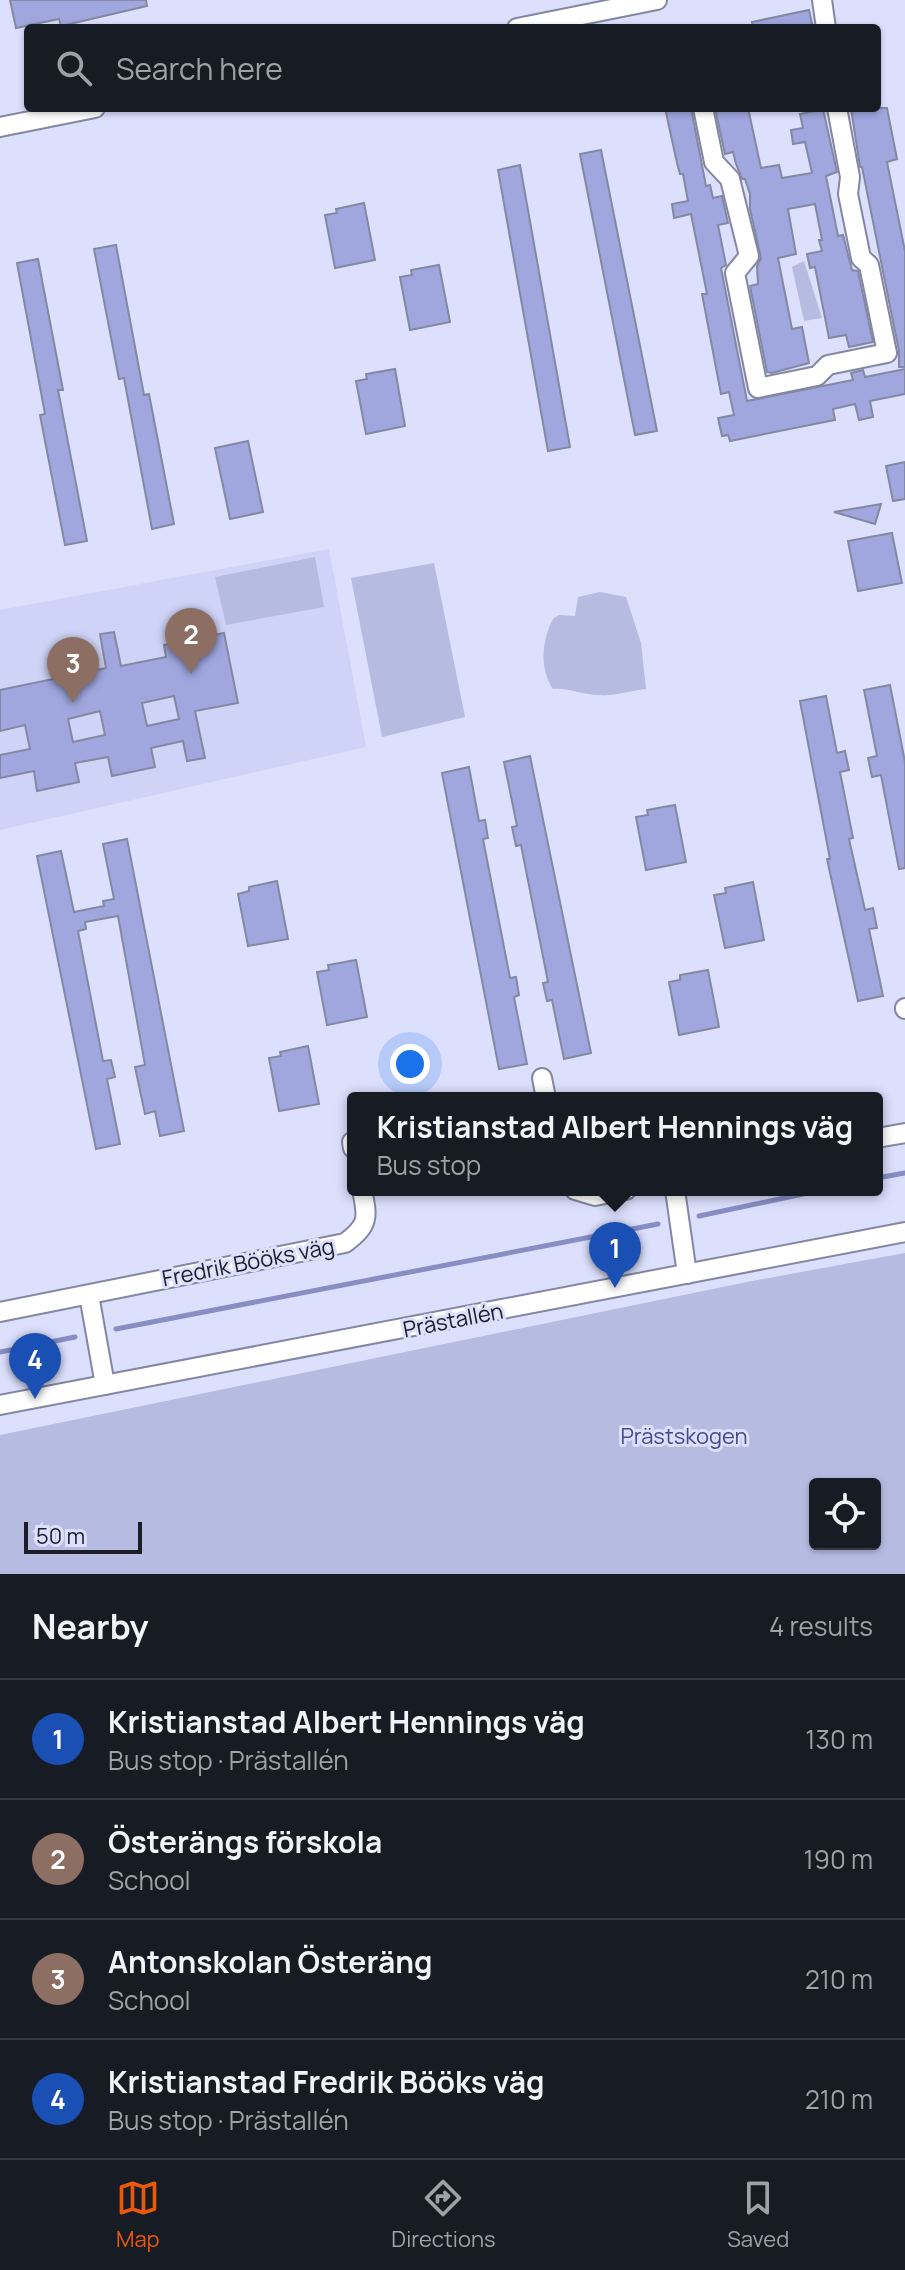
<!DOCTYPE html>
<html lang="en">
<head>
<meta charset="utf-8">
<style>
  body { margin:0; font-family:Manrope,sans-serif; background:#20242c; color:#f1f3f6 }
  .controls { position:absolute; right:24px; bottom:24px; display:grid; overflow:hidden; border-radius:8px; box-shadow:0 2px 6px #0004 }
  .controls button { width:72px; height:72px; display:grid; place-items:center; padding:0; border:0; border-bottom:2px solid #363941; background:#171b24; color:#f1f3f6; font:40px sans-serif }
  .scale { position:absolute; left:24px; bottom:20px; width:118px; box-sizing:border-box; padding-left:8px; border:4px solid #1c1d27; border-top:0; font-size:22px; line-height:28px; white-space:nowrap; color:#1c1d27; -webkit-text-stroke:6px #dce0fd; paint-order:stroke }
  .you { position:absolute; left:410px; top:1064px; width:28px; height:28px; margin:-20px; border:6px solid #fff; border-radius:50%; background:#1a73e8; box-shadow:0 0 0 12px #1a73e833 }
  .badge { display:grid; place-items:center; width:52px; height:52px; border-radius:50%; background:#ea580c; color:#fff; font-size:26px; font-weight:700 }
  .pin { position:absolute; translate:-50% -66px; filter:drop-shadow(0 2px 4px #0008) }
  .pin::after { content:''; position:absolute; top:42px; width:28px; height:24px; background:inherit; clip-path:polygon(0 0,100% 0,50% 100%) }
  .popup { position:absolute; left:347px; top:1092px; width:536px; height:104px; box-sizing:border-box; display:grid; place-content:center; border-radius:8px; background:#171b24; filter:drop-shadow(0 2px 6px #0005); font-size:26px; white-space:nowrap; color:#9ea1a6 }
  .popup b { font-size:30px; color:#f1f3f6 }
  .popup::after { content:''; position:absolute; left:50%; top:100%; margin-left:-16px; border:16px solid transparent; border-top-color:#171b24 }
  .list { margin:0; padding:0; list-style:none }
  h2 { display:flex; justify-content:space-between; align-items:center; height:104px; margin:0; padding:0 32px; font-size:34px }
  h2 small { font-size:26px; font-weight:400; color:#9ea1a6 }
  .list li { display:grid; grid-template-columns:52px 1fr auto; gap:24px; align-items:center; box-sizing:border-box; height:120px; padding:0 32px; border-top:2px solid #363941 }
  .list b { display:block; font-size:30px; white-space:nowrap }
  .list p { margin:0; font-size:26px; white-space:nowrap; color:#9ea1a6 }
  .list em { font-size:26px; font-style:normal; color:#9ea1a6 }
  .icon { flex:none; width:44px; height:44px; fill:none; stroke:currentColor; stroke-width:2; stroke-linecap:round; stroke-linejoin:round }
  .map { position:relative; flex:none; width:905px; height:1574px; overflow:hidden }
  .search { position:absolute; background:#171b24; box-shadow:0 2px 6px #0004; left:24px; right:24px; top:24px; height:88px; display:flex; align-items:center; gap:20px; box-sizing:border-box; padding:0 28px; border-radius:8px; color:#9ea1a6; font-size:30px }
  .sheet { height:584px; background:#171b24 }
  nav { display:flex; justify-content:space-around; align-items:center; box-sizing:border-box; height:112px; border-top:2px solid #363941; background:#171b24; font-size:22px; color:#9ea1a6 }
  nav a { display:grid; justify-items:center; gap:4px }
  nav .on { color:#ea580c }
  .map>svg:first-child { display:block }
  .built { fill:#ced3f7 }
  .green { fill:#b6bbe2; fill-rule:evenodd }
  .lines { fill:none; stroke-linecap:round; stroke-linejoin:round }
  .stream { stroke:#888ec4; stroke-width:5 }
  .building { fill:#a0a7df; stroke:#8488a2; stroke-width:2; fill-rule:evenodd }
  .minor-casing { stroke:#8387a1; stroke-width:22 }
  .minor { stroke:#fff; stroke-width:18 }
  .labels { text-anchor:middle; stroke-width:6; stroke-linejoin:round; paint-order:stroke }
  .street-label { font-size:22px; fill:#1c1d27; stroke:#dce0fd }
  .park-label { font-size:22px; fill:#46498e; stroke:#dce0fd }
</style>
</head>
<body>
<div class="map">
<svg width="905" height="1574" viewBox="0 0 905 1574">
  <rect width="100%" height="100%" fill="#dce0fd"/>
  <!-- built -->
  <path class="built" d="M 329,549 L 366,747 L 0,830 L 0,610 Z"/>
  <!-- green -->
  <g class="green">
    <path d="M 804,261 L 822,318 L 804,321 L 792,267 Z"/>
    <path d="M 315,557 L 324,607 L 226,625 L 215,577 Z"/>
    <path d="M 434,563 L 465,717 L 382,737 L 351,578 Z"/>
    <path d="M 600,592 L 626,597 L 641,643 L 646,689 C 630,691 614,696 599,695 C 583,695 567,687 553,689 C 539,668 542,640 553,619 L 559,615 L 575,616 L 578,597 Z"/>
    <path d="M 905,1253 L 905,1574 L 0,1574 L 0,1435 L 752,1281 ZM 815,1484 L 875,1484 L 875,1544 L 815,1544 Z"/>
  </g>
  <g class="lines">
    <!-- stream -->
    <g class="stream">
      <path d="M 877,1178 L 905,1173"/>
      <path d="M 699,1216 L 822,1190"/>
      <path d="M 116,1329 L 658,1224"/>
      <path d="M 0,1352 L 75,1337"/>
    </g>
  </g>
  <!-- building -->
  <g class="building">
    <path d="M 10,0 L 146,0 L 147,6 L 61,26 L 59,19 L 16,28 Z"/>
    <path d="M 809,10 L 813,28 L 753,28 L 752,22 Z"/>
    <path d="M 665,108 L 691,108 L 706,186 L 710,185 L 713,198 L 722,196 L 728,223 L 718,225 L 726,265 L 721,268 L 747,401 L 853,380 L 851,373 L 863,370 L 865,377 L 905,369 L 905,394 L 870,401 L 873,417 L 859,420 L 855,404 L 833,409 L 835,420 L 730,441 L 728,435 L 722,436 L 718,418 L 734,415 L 729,392 L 721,394 L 702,294 L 707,294 L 691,214 L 674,218 L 672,204 L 688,201 L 683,174 L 680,174 L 677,163 Z"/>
    <path d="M 715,108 L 748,108 L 761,168 L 779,165 L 782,178 L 812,173 L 805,142 L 793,144 L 791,130 L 803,128 L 800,114 L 823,109 L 837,172 L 826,176 L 838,236 L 843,235 L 852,270 L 858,271 L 873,342 L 849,347 L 846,335 L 829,338 L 815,267 L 810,268 L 807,254 L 822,251 L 819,240 L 822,240 L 815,204 L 788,209 L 796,254 L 778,258 L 792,329 L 802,327 L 809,363 L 772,373 L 767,372 L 750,286 L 758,284 L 757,266 L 761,258 L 750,209 L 750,194 L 745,179 L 742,179 L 736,164 L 733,152 L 725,154 Z"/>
    <path d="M 851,108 L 887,108 L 897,159 L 887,162 L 905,251 L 905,367 L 899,367 L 899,351 L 862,167 L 860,167 Z"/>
    <path d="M 601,150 L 657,431 L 635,435 L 580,154 Z"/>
    <path d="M 520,165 L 570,447 L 548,451 L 498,170 Z"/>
    <path d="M 364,203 L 375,260 L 335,268 L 325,215 L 337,213 L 336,209 Z"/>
    <path d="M 116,245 L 144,395 L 149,394 L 174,524 L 152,529 L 124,378 L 119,379 L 94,249 Z"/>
    <path d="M 38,259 L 63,390 L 58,390 L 87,541 L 65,545 L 40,415 L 45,414 L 17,263 Z"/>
    <path d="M 439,265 L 450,322 L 410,330 L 400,277 L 412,275 L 411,270 Z"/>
    <path d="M 395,369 L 405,426 L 366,434 L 356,381 L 367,379 L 366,374 Z"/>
    <path d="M 248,441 L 263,512 L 230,519 L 215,448 Z"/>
    <path d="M 905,462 L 905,499 L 893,501 L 886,466 Z"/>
    <path d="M 881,504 L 875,524 L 834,512 Z"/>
    <path d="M 892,533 L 902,583 L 858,591 L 848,541 Z"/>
    <path d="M 114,632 L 121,666 L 166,657 L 164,645 L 224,633 L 238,703 L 195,711 L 205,758 L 187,761 L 183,741 L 151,748 L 155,767 L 112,776 L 108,757 L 75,763 L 79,782 L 37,791 L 34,771 L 0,778 L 0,755 L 30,749 L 25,725 L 0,731 L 0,690 L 106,668 L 100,634 ZM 174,696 L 179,719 L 147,726 L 142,703 ZM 100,711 L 105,735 L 73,742 L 68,719 Z"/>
    <path d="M 890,685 L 905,762 L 905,868 L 899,869 L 881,775 L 872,777 L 868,758 L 877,756 L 864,690 Z"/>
    <path d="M 826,696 L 837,753 L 845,751 L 849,770 L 840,772 L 853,838 L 849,839 L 865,910 L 873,908 L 877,928 L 869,929 L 883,996 L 858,1001 L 827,859 L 830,859 L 800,701 Z"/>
    <path d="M 530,756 L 591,1053 L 564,1059 L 552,1000 L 547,1001 L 543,983 L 548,982 L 521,845 L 516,846 L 512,827 L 517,826 L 504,762 Z"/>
    <path d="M 469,767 L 479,821 L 485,820 L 488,838 L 483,839 L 510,978 L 516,977 L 519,995 L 514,997 L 527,1064 L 499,1069 L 442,773 Z"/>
    <path d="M 675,805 L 686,862 L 646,870 L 636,817 L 648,815 L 647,810 Z"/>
    <path d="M 127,839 L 184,1131 L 160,1136 L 155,1111 L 145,1114 L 135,1067 L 145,1065 L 118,916 L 85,922 L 86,929 L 78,931 L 103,1061 L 111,1060 L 115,1077 L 107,1079 L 120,1144 L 96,1149 L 37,856 L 61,851 L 74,912 L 104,906 L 103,901 L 114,899 L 103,844 Z"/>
    <path d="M 277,881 L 288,939 L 248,946 L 238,894 L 249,891 L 249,887 Z"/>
    <path d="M 753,882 L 764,940 L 725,948 L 714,895 L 726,893 L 725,888 Z"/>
    <path d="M 356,960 L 367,1017 L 327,1025 L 317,972 L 329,970 L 328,965 Z"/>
    <path d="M 708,970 L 719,1027 L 679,1035 L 669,982 L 680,980 L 680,975 Z"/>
    <path d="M 308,1046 L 319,1104 L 279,1111 L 269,1058 L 281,1056 L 280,1052 Z"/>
  </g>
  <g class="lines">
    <!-- minor casing -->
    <g class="minor-casing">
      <g id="minor">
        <path d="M 822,0 L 826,28"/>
        <path d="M 517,28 L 657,0"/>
        <path d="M 703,108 L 714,162 L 730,179 L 749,256 L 735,273 L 758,388 L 817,376 L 828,365 L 887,353 L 869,265 L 861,258 L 848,194 L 850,177 L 837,108"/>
        <path d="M 0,127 L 95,108"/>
        <path d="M 905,1008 L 905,1009"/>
        <path d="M 542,1078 L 546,1098"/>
        <path d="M 877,1138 L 905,1133"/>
        <path d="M 352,1142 L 353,1148"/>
        <path d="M 575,1190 L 595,1196 L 626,1190"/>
        <path d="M 675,1190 L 687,1274"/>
        <path d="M 89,1295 L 105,1385"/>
        <path d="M 0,1312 L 345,1243 C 369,1225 368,1218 362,1190"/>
        <path d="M 0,1405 L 905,1232"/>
      </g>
    </g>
    <!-- minor -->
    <use href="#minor" class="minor"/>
  </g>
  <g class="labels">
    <!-- street labels -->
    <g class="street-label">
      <text transform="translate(248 1262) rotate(-11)" y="8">Fredrik Bööks väg</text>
      <text transform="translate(453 1320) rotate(-11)" y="8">Prästallén</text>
    </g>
    <!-- park labels -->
    <g class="park-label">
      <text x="684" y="1444">Prästskogen</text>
    </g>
  </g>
</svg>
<div class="controls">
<button><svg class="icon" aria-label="locate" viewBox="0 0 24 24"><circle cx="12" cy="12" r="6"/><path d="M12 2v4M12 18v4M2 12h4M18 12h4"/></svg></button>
</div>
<div class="scale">50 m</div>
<div class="you"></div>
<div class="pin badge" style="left:615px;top:1288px;background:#1a4fb4">1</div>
<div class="popup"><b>Kristianstad Albert Hennings väg</b>Bus stop</div>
<div class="pin badge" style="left:191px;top:674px;background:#8d6e63">2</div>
<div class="pin badge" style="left:73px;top:703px;background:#8d6e63">3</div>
<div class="pin badge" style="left:35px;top:1399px;background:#1a4fb4">4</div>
<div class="search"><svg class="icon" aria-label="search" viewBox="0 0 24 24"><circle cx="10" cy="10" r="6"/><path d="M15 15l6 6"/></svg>Search here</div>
</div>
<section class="sheet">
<h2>Nearby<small>4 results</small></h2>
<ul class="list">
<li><span class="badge" style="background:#1a4fb4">1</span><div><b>Kristianstad Albert Hennings väg</b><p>Bus stop · Prästallén</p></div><em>130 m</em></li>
<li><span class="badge" style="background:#8d6e63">2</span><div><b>Österängs förskola</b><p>School</p></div><em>190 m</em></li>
<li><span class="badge" style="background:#8d6e63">3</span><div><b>Antonskolan Österäng</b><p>School</p></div><em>210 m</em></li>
<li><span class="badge" style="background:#1a4fb4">4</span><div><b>Kristianstad Fredrik Bööks väg</b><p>Bus stop · Prästallén</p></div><em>210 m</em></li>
</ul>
</section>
<nav>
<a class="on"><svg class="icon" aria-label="map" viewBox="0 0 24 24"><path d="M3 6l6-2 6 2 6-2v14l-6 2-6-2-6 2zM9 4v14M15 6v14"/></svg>Map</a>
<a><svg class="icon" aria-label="directions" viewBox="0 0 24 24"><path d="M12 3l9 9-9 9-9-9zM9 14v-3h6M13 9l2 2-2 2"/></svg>Directions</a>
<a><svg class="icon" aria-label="saved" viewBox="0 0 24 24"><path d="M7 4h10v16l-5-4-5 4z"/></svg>Saved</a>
</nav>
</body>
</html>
